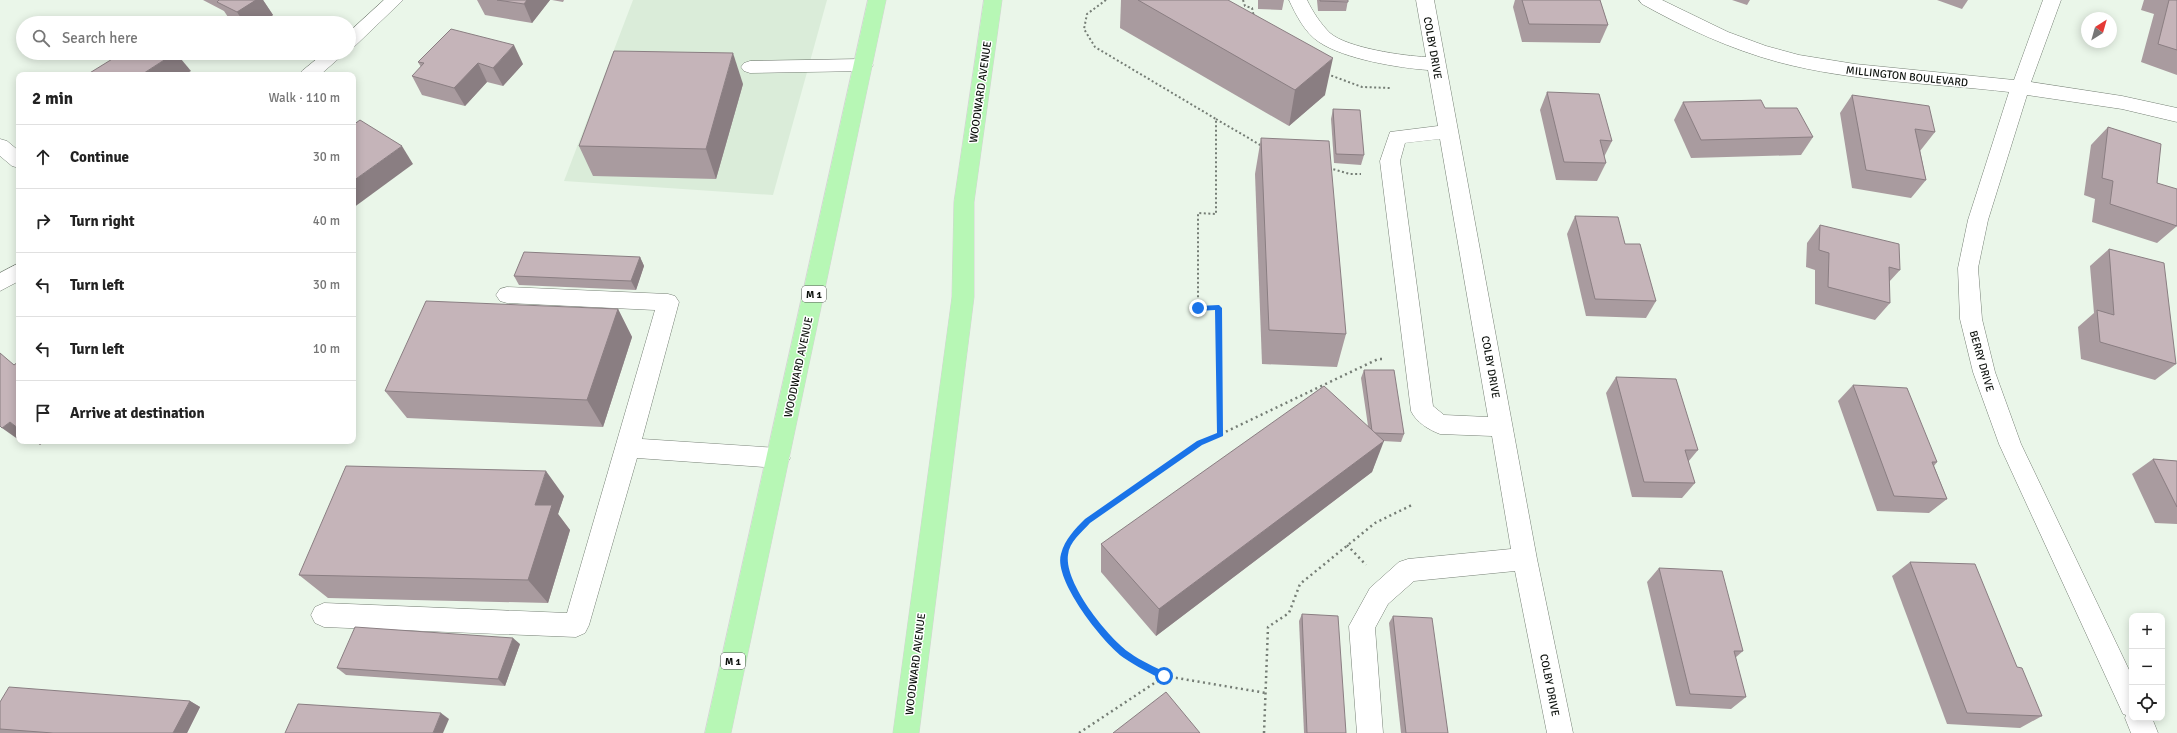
<!DOCTYPE html>
<html lang="en">
<head>
<meta charset="utf-8">
<style>
  body { margin:0; font-family:Signika,sans-serif; background:#f6f6f6; color:#222 }
  .controls { position:absolute; right:12px; bottom:12px; display:grid; overflow:hidden; border-radius:8px; box-shadow:0 2px 10px #0003 }
  .controls button { width:36px; height:36px; display:grid; place-items:center; padding:0; border:0; border-bottom:1px solid #e0e0e0; background:#fff; color:#222; font:20px sans-serif }
  .compass { position:absolute; left:2081px; top:12px; width:36px; height:36px; border-radius:50%; background:#fff; box-shadow:0 2px 10px #0003; rotate:37deg }
  .stop { position:absolute; width:12px; height:12px; margin:-9px; border:3px solid #1a73e8; border-radius:50%; background:#fff }
  .stop.end { background:#1a73e8; border-color:#fff; box-shadow:0 1px 4px #0008 }
  .list { margin:0; padding:0; list-style:none }
  h2 { display:flex; justify-content:space-between; align-items:center; height:52px; margin:0; padding:0 16px; font-size:17px }
  h2 small { font-size:13px; font-weight:400; color:#767676 }
  .list li { display:grid; grid-template-columns:26px 1fr auto; gap:12px; align-items:center; box-sizing:border-box; height:64px; padding:0 16px; border-top:1px solid #e0e0e0 }
  .list b { display:block; font-size:15px; white-space:nowrap }
  .list em { font-size:13px; font-style:normal; color:#767676 }
  .icon { flex:none; width:22px; height:22px; fill:none; stroke:currentColor; stroke-width:2; stroke-linecap:round; stroke-linejoin:round }
  .map { position:relative; flex:none; width:2177px; height:733px; overflow:hidden }
  .search { position:absolute; background:#fff; box-shadow:0 2px 10px #0003; left:16px; top:16px; width:340px; height:44px; display:flex; align-items:center; gap:10px; box-sizing:border-box; padding:0 14px; border-radius:22px; color:#767676; font-size:15px }
  .panel { position:absolute; background:#fff; box-shadow:0 2px 10px #0003; left:16px; top:72px; width:340px; height:372px; border-radius:8px }
  .map>svg:first-child { display:block }
  .built { fill:#daecd9 }
  .lines { fill:none; stroke-linecap:round; stroke-linejoin:round }
  .minor-casing { stroke:#778176; stroke-width:1 }
  .major-casing { stroke:#d4d4d4; stroke-width:1 }
  .path-far1 { stroke:#757d75; stroke-width:2; stroke-dasharray:2 2.5; stroke-linecap:butt }
  .path { stroke:#757d75; stroke-width:2.5; stroke-dasharray:2 3.5; stroke-linecap:butt }
  .minor { fill:#fff; fill-rule:evenodd }
  .major { fill:#b7f7b5; fill-rule:evenodd }
  .wall { fill:#a99b9f }
  .shaded-wall { fill:#8a7e82 }
  .building { fill:#c5b4b9; stroke:#8a7e82 }
  .route { fill:#1a73e8 }
  .labels { text-anchor:middle; stroke-width:3; stroke-linejoin:round; paint-order:stroke }
  .shield { fill:#fff; stroke:#565956; stroke-width:1 }
  .shield-label { font-size:10px; font-weight:bold; fill:#0e120e }
  .street-label { font-size:11px; fill:#0e120e; stroke:#fff }
</style>
</head>
<body>
<div class="map">
<svg width="2177" height="733" viewBox="0 0 2177 733">
  <rect width="100%" height="100%" fill="#eaf6e9"/>
  <!-- built -->
  <path class="built" d="M 633,0 L 827,0 L 773,195 L 564,181 Z"/>
  <g class="lines">
    <!-- minor casing -->
    <g class="minor-casing">
      <g id="minor">
        <path d="M 384,0 L 403,0 L 355,46 L 349,48 L 349,32 Z"/>
        <path d="M 1289,0 L 1307,0 C 1313,12 1320,23 1330,33 C 1347,48 1404,56 1426,57 L 1416,0 L 1434,0 L 1537,559 L 1573,733 L 1547,733 L 1515,571 L 1414,581 L 1388,604 L 1375,628 L 1383,733 L 1357,733 L 1349,626 L 1370,588 L 1399,562 L 1408,559 L 1511,549 L 1492,436 L 1440,434 C 1429,430 1416,422 1411,411 L 1380,161 L 1390,132 L 1438,126 L 1428,70 C 1399,68 1344,59 1319,42 C 1305,33 1296,15 1289,0 ZM 1440,139 L 1488,417 L 1444,415 L 1433,406 L 1400,161 L 1405,143 Z"/>
        <path d="M 1639,0 L 1662,0 L 1728,32 L 1766,46 L 1799,55 L 1855,64 L 2014,80 L 2043,0 L 2061,0 L 2031,82 L 2122,96 L 2177,108 L 2177,122 L 2122,109 L 2027,95 L 1988,220 L 1978,268 L 1982,319 L 1995,372 L 2021,444 L 2132,676 L 2132,718 L 2152,718 L 2158,733 L 2131,733 L 2125,718 L 2126,715 L 2123,714 L 1999,444 L 1973,372 L 1960,319 L 1958,268 L 1968,220 L 2009,92 C 1932,83 1853,82 1778,62 C 1730,49 1685,28 1642,4 Z"/>
        <path d="M 324,53 L 345,53 L 320,75 L 299,75 L 302,71 Z"/>
        <path d="M 864,59 L 870,61 L 873,65 L 870,69 L 864,71 L 750,73 L 744,71 L 741,67 L 744,63 L 750,61 Z"/>
        <path d="M 0,139 L 7,141 L 19,151 L 19,168 L 12,166 L 0,156 Z"/>
        <path d="M 19,263 L 19,281 L 0,291 L 0,273 Z"/>
        <path d="M 507,287 L 668,294 L 675,296 L 679,302 L 642,439 L 778,448 L 786,451 L 790,458 L 786,465 L 778,468 L 637,458 L 589,625 L 585,633 L 576,637 L 324,627 L 315,623 L 311,615 L 315,607 L 324,603 L 567,613 L 655,310 L 507,303 L 500,301 L 496,295 L 500,289 Z"/>
      </g>
    </g>
    <!-- major casing -->
    <g class="major-casing">
      <g id="major">
        <path d="M 868,0 L 886,0 L 731,733 L 705,733 Z"/>
        <path d="M 984,0 L 1002,0 L 974,202 L 974,297 L 919,733 L 893,733 L 952,297 L 954,202 Z"/>
      </g>
    </g>
    <!-- path-far1 -->
    <g class="path-far1">
      <path d="M 1106,0 L 1087,14 L 1084,29 L 1095,47 L 1216,119 L 1216,214 L 1198,213 L 1198,308 L 1219,308 L 1219,328"/>
      <path d="M 1243,0 L 1245,6 L 1252,8 L 1254,17"/>
      <path d="M 1327,74 L 1362,87 L 1390,88"/>
      <path d="M 1216,119 L 1262,146"/>
      <path d="M 1329,168 L 1350,174 L 1361,174"/>
    </g>
    <!-- path -->
    <g class="path">
      <path d="M 1221,434 L 1378,359 L 1385,359"/>
      <path d="M 1347,545 L 1366,565"/>
      <path d="M 1165,676 L 1266,693"/>
      <path d="M 1079,733 L 1165,676 C 1152,669 1139,664 1127,655 C 1105,639 1058,582 1065,553 C 1068,540 1079,530 1088,521 L 1200,443 L 1221,434 L 1219,327"/>
      <path d="M 1264,733 L 1268,627 L 1289,613 L 1300,584 L 1375,523 L 1414,504"/>
    </g>
    <!-- minor -->
    <use href="#minor" class="minor"/>
    <!-- major -->
    <use href="#major" class="major"/>
  </g>
  <!-- wall -->
  <g class="wall">
    <path d="M 203,0 L 263,0 L 273,15 L 262,23 L 235,23 L 230,20 L 224,11 Z"/>
    <path d="M 477,0 L 550,0 L 532,23 L 485,15 Z"/>
    <path d="M 552,0 L 564,0 L 563,2 Z"/>
    <path d="M 1121,0 L 1228,0 L 1325,95 L 1289,126 L 1120,28 Z"/>
    <path d="M 1258,0 L 1284,0 L 1282,10 L 1258,9 Z"/>
    <path d="M 1317,0 L 1348,0 L 1346,11 L 1318,11 Z"/>
    <path d="M 1515,0 L 1600,0 L 1608,25 L 1600,43 L 1522,42 L 1513,7 Z"/>
    <path d="M 1732,0 L 1750,0 L 1747,5 Z"/>
    <path d="M 1937,0 L 1968,0 L 1962,9 Z"/>
    <path d="M 2144,0 L 2177,0 L 2177,75 L 2141,62 L 2154,14 L 2141,10 Z"/>
    <path d="M 418,62 L 523,64 L 503,86 L 487,82 L 465,106 L 422,95 L 412,76 L 421,67 Z"/>
    <path d="M 743,84 L 716,179 L 593,176 L 579,146 Z"/>
    <path d="M 1547,92 L 1612,141 L 1604,157 L 1606,163 L 1597,181 L 1556,180 L 1540,110 Z"/>
    <path d="M 1852,95 L 1935,132 L 1920,151 L 1920,150 L 1926,180 L 1911,198 L 1852,188 L 1840,113 Z"/>
    <path d="M 1683,102 L 1765,108 L 1813,137 L 1801,155 L 1691,158 L 1674,120 Z"/>
    <path d="M 1333,109 L 1364,155 L 1361,165 L 1334,163 L 1331,119 Z"/>
    <path d="M 2108,127 L 2157,183 L 2177,226 L 2157,243 L 2092,222 L 2095,199 L 2084,195 L 2091,145 Z"/>
    <path d="M 1261,138 L 1346,334 L 1337,367 L 1262,364 L 1255,174 Z"/>
    <path d="M 1575,216 L 1625,244 L 1656,301 L 1646,318 L 1586,316 L 1567,234 Z"/>
    <path d="M 1820,225 L 1900,270 L 1889,282 L 1890,303 L 1875,320 L 1815,304 L 1815,270 L 1806,267 L 1807,243 Z"/>
    <path d="M 2109,249 L 2176,364 L 2155,380 L 2081,359 L 2078,327 L 2094,313 L 2090,266 Z"/>
    <path d="M 640,257 L 644,266 L 636,290 L 519,285 L 514,276 Z"/>
    <path d="M 618,309 L 632,337 L 603,427 L 407,418 L 385,391 Z"/>
    <path d="M 1364,370 L 1404,434 L 1401,442 L 1383,441 L 1372,472 L 1156,636 L 1101,572 L 1101,544 L 1368,426 L 1361,378 Z"/>
    <path d="M 1616,377 L 1698,450 L 1688,462 L 1695,483 L 1682,498 L 1632,497 L 1606,393 Z"/>
    <path d="M 1853,385 L 1937,462 L 1934,466 L 1947,499 L 1929,513 L 1877,511 L 1838,401 Z"/>
    <path d="M 2153,459 L 2177,461 L 2177,524 L 2155,523 L 2132,474 Z"/>
    <path d="M 564,496 L 558,514 L 570,530 L 548,603 L 328,598 L 299,575 Z"/>
    <path d="M 1910,562 L 2042,716 L 2020,728 L 1947,724 L 1892,576 Z"/>
    <path d="M 1659,568 L 1743,651 L 1735,658 L 1746,697 L 1731,709 L 1676,706 L 1647,582 Z"/>
    <path d="M 1302,614 L 1346,733 L 1304,733 L 1299,621 Z"/>
    <path d="M 1393,616 L 1448,733 L 1401,733 L 1389,623 Z"/>
    <path d="M 520,644 L 505,686 L 346,675 L 337,668 Z"/>
    <path d="M 190,701 L 200,707 L 187,733 L 0,733 L 0,729 Z"/>
  </g>
  <!-- shaded-wall -->
  <g class="shaded-wall">
    <path d="M 251,0 L 263,0 L 273,15 L 262,23 L 244,23 L 237,12 Z"/>
    <path d="M 527,0 L 550,0 L 532,23 L 524,4 Z"/>
    <path d="M 514,45 L 523,64 L 503,86 L 493,68 Z"/>
    <path d="M 175,53 L 176,53 L 191,71 L 184,75 L 141,75 Z"/>
    <path d="M 733,53 L 743,84 L 716,179 L 706,149 Z"/>
    <path d="M 1333,58 L 1325,95 L 1289,126 L 1295,90 Z"/>
    <path d="M 478,63 L 487,82 L 465,106 L 454,88 Z"/>
    <path d="M 402,146 L 413,164 L 353,208 L 353,181 Z"/>
    <path d="M 640,257 L 644,266 L 636,290 L 631,281 Z"/>
    <path d="M 618,309 L 632,337 L 603,427 L 587,400 Z"/>
    <path d="M 10,422 L 19,429 L 19,440 L 2,428 Z"/>
    <path d="M 20,441 L 28,441 L 24,444 Z"/>
    <path d="M 35,441 L 45,441 L 40,445 Z"/>
    <path d="M 1384,441 L 1372,472 L 1156,636 L 1159,609 Z"/>
    <path d="M 546,471 L 564,496 L 558,514 L 570,530 L 548,603 L 528,580 L 535,505 Z"/>
    <path d="M 513,638 L 520,644 L 505,686 L 498,679 Z"/>
    <path d="M 190,701 L 200,707 L 187,733 L 173,733 Z"/>
    <path d="M 441,713 L 449,719 L 443,733 L 433,733 Z"/>
  </g>
  <!-- building -->
  <g class="building">
    <path d="M 219,0 L 256,0 L 237,12 L 217,2 Z"/>
    <path d="M 497,0 L 527,0 L 524,4 Z"/>
    <path d="M 1138,0 L 1228,0 L 1333,58 L 1295,90 Z"/>
    <path d="M 1320,0 L 1348,0 L 1348,2 L 1320,1 Z"/>
    <path d="M 1522,0 L 1600,0 L 1608,25 L 1529,24 Z"/>
    <path d="M 2169,0 L 2177,0 L 2177,50 L 2158,44 Z"/>
    <path d="M 451,29 L 514,45 L 493,68 L 478,63 L 454,88 L 412,76 L 424,63 L 418,62 Z"/>
    <path d="M 614,51 L 733,53 L 706,149 L 579,146 Z"/>
    <path d="M 122,53 L 175,53 L 141,75 L 89,75 L 88,74 Z"/>
    <path d="M 1547,92 L 1599,94 L 1612,141 L 1600,140 L 1606,163 L 1564,162 Z"/>
    <path d="M 1852,95 L 1929,106 L 1935,132 L 1915,129 L 1926,180 L 1866,170 Z"/>
    <path d="M 1761,100 L 1765,108 L 1797,108 L 1813,137 L 1701,140 L 1683,102 Z"/>
    <path d="M 1333,109 L 1360,110 L 1364,155 L 1336,154 Z"/>
    <path d="M 360,120 L 402,146 L 353,181 L 353,125 Z"/>
    <path d="M 2108,127 L 2161,144 L 2157,183 L 2177,189 L 2177,226 L 2110,204 L 2113,181 L 2102,178 Z"/>
    <path d="M 1261,138 L 1329,141 L 1346,334 L 1269,330 Z"/>
    <path d="M 1575,216 L 1618,217 L 1625,244 L 1640,244 L 1656,301 L 1595,299 Z"/>
    <path d="M 1820,225 L 1899,244 L 1900,270 L 1889,267 L 1890,303 L 1828,287 L 1829,253 L 1819,250 Z"/>
    <path d="M 2109,249 L 2164,263 L 2176,364 L 2100,342 L 2097,310 L 2114,315 Z"/>
    <path d="M 524,252 L 640,257 L 631,281 L 514,276 Z"/>
    <path d="M 426,301 L 618,309 L 587,400 L 385,391 Z"/>
    <path d="M 0,353 L 14,365 L 19,361 L 19,429 L 10,422 L 2,428 L 0,426 Z"/>
    <path d="M 1364,370 L 1394,370 L 1404,434 L 1375,433 L 1372,431 Z"/>
    <path d="M 1616,377 L 1676,379 L 1698,450 L 1685,450 L 1695,483 L 1644,482 Z"/>
    <path d="M 1853,385 L 1907,388 L 1937,462 L 1932,462 L 1947,499 L 1894,496 Z"/>
    <path d="M 1324,386 L 1384,441 L 1159,609 L 1101,544 Z"/>
    <path d="M 2153,459 L 2177,461 L 2177,507 Z"/>
    <path d="M 346,466 L 546,471 L 535,505 L 552,505 L 528,580 L 299,575 Z"/>
    <path d="M 1910,562 L 1975,564 L 2017,667 L 2022,668 L 2042,716 L 1967,713 Z"/>
    <path d="M 1659,568 L 1722,571 L 1743,651 L 1734,651 L 1746,697 L 1690,694 Z"/>
    <path d="M 1302,614 L 1338,616 L 1346,733 L 1307,733 Z"/>
    <path d="M 1393,616 L 1432,618 L 1448,733 L 1406,733 Z"/>
    <path d="M 355,627 L 513,638 L 498,679 L 337,668 Z"/>
    <path d="M 9,687 L 190,701 L 173,733 L 53,733 L 0,729 L 0,702 Z"/>
    <path d="M 1166,692 L 1200,733 L 1113,733 Z"/>
    <path d="M 298,704 L 441,713 L 433,733 L 285,733 Z"/>
  </g>
  <!-- route -->
  <path class="route" d="M 1219,305 L 1222,308 L 1223,436 L 1202,445 L 1090,523 C 1082,532 1069,542 1068,555 C 1064,583 1108,638 1130,653 C 1141,661 1155,667 1167,673 L 1167,679 L 1164,680 C 1151,674 1136,666 1124,658 C 1103,643 1053,580 1061,554 C 1065,539 1075,529 1085,519 L 1197,441 L 1217,433 L 1215,310 L 1198,311 L 1195,308 L 1198,306 Z"/>
  <g class="labels">
    <!-- shield labels -->
    <g class="shield">
      <rect x="802" y="286" width="24" height="16" rx="3"/>
      <rect x="721" y="653" width="24" height="16" rx="3"/>
    </g>
    <g class="shield-label">
      <text x="814" y="298">M 1</text>
      <text x="733" y="665">M 1</text>
    </g>
    <!-- street labels -->
    <g class="street-label">
      <text transform="translate(1433 48) rotate(80)" y="4">COLBY DRIVE</text>
      <text transform="translate(1907 76) rotate(6)" y="4">MILLINGTON BOULEVARD</text>
      <text transform="translate(980 92) rotate(-82)" y="4">WOODWARD AVENUE</text>
      <text transform="translate(1982 361) rotate(74)" y="4">BERRY DRIVE</text>
      <text transform="translate(798 367) rotate(-78)" y="4">WOODWARD AVENUE</text>
      <text transform="translate(1491 367) rotate(80)" y="4">COLBY DRIVE</text>
      <text transform="translate(915 664) rotate(-83)" y="4">WOODWARD AVENUE</text>
      <text transform="translate(1550 685) rotate(79)" y="4">COLBY DRIVE</text>
    </g>
  </g>
</svg>
<div class="controls">
<button>+</button>
<button>−</button>
<button><svg class="icon" aria-label="locate" viewBox="0 0 24 24"><circle cx="12" cy="12" r="6"/><path d="M12 2v4M12 18v4M2 12h4M18 12h4"/></svg></button>
</div>
<svg class="compass" viewBox="-18 -18 36 36"><path d="M0-13l5 13h-10z" fill="#e53935"/><path d="M0 13l5-13h-10z" fill="#767676"/></svg>
<div class="stop" style="left:1164px;top:676px"></div>
<div class="stop end" style="left:1198px;top:308px"></div>
<div class="search"><svg class="icon" aria-label="search" viewBox="0 0 24 24"><circle cx="10" cy="10" r="6"/><path d="M15 15l6 6"/></svg>Search here</div>
<section class="panel">
<h2>2 min<small>Walk · 110 m</small></h2>
<ul class="list">
<li><svg class="icon" aria-label="ahead" viewBox="0 0 24 24"><path d="M12 20V5M6 11l6-6 6 6"/></svg><div><b>Continue</b></div><em>30 m</em></li>
<li><svg class="icon" aria-label="right" viewBox="0 0 24 24"><path d="M7 20v-9h11M14 6l5 5-5 5"/></svg><div><b>Turn right</b></div><em>40 m</em></li>
<li><svg class="icon" aria-label="left" viewBox="0 0 24 24"><path d="M17 20v-9H6M10 6l-5 5 5 5"/></svg><div><b>Turn left</b></div><em>30 m</em></li>
<li><svg class="icon" aria-label="left" viewBox="0 0 24 24"><path d="M17 20v-9H6M10 6l-5 5 5 5"/></svg><div><b>Turn left</b></div><em>10 m</em></li>
<li><svg class="icon" aria-label="arrive" viewBox="0 0 24 24"><path d="M6 21V4h12l-3 4 3 4H6"/></svg><div><b>Arrive at destination</b></div></li>
</ul>
</section>
</div>
</body>
</html>
